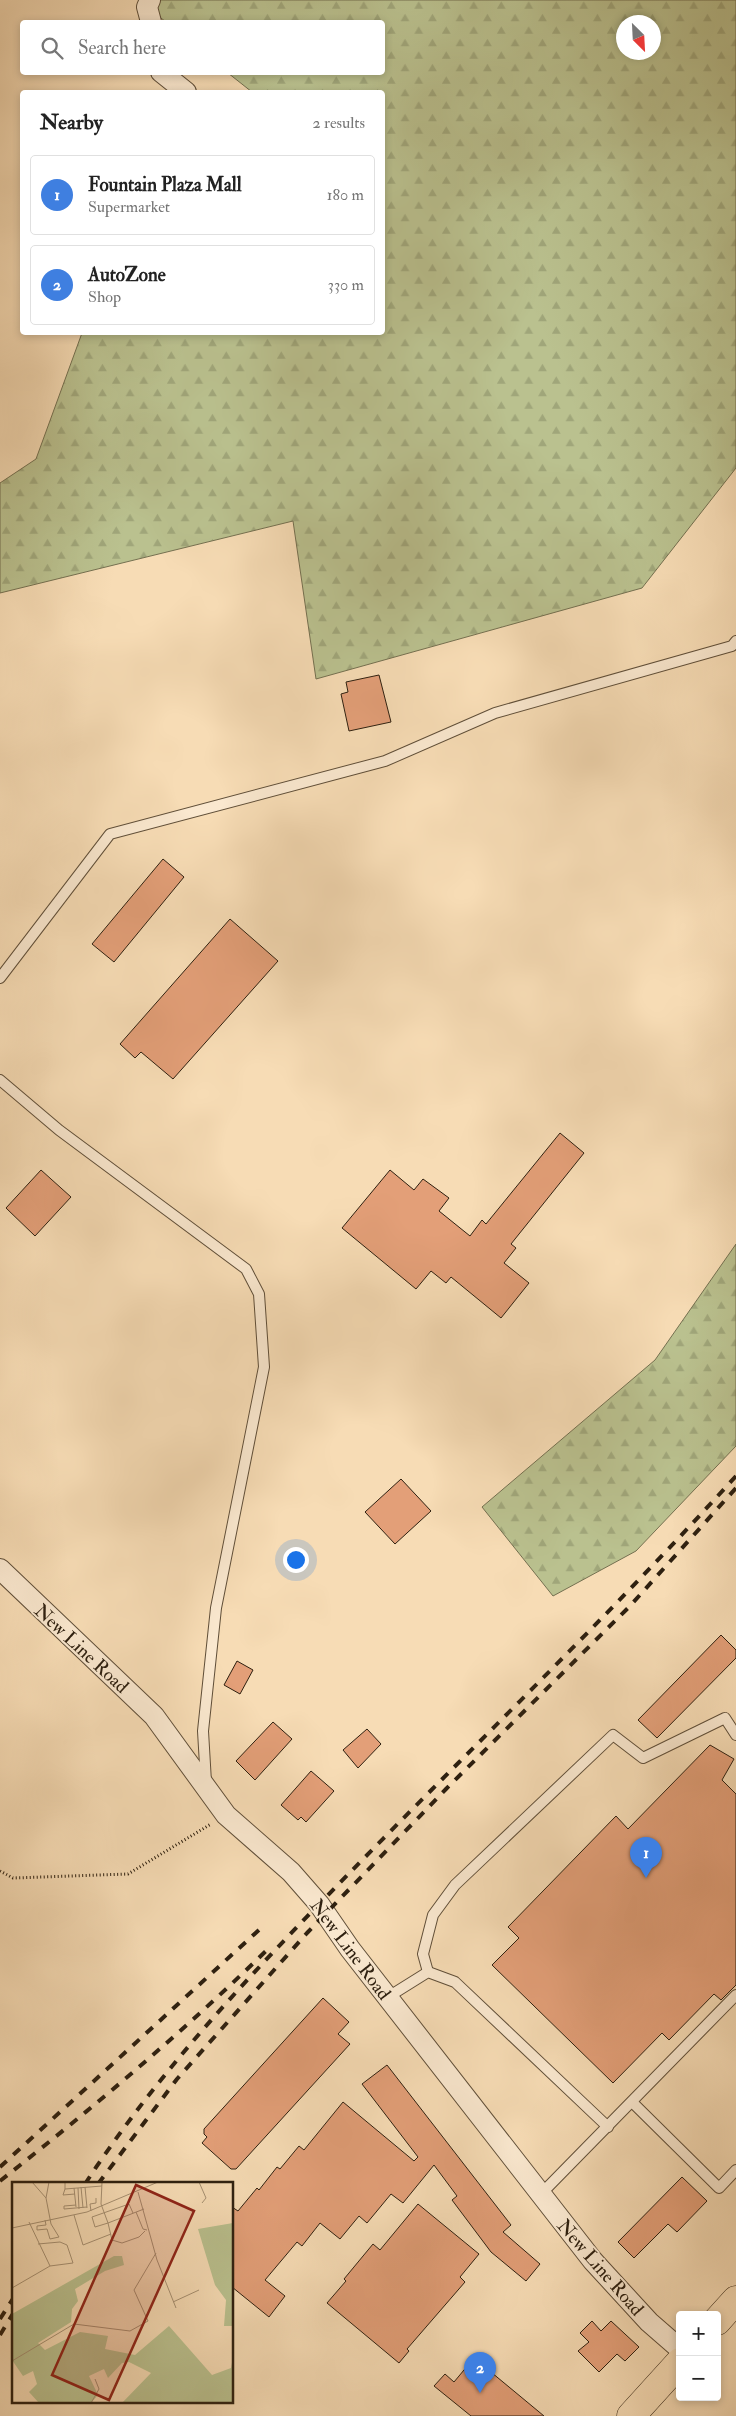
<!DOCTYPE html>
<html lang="en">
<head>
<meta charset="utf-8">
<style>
  body { margin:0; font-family:"IM FELL Double Pica",serif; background:#f6f6f6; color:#222 }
  .controls { position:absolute; right:15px; bottom:15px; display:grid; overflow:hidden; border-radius:5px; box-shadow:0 2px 8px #0003 }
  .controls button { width:45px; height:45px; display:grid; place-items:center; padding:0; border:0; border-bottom:1px solid #e0e0e0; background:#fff; color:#222; font:25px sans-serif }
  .compass { position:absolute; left:616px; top:15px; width:45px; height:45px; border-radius:50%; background:#fff; box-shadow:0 2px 8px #0003; rotate:156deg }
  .you { position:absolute; left:295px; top:1559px; width:18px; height:18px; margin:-12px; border:4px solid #fff; border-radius:50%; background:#1a73e8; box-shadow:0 0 0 8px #1a73e833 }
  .badge { display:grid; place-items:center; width:32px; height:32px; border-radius:50%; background:#8f2418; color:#fff; font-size:16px; font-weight:700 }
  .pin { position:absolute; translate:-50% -41px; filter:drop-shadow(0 1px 2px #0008) }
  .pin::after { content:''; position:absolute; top:26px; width:18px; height:15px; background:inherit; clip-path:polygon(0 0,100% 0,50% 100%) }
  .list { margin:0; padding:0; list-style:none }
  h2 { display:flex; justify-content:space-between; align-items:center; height:65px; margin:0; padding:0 20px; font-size:21px }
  h2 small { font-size:16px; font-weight:400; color:#767676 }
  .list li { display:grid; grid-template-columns:32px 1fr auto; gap:15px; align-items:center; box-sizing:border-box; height:80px; margin:0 10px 10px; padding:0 10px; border:1px solid #e0e0e0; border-radius:5px }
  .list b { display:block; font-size:19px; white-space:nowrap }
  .list p { margin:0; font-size:16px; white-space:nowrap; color:#767676 }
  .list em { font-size:16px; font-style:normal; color:#767676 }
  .icon { flex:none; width:28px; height:28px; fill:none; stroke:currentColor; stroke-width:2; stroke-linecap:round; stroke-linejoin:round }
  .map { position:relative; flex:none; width:736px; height:2416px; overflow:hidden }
  .search { position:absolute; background:#fff; box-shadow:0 2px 8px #0003; left:20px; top:20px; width:365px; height:55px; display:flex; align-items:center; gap:12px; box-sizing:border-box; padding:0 18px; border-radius:5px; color:#767676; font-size:19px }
  .panel { position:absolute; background:#fff; box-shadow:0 2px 8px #0003; left:20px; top:90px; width:365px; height:245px; border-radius:5px }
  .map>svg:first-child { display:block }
  .forest { fill:url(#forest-firs); stroke:#747050; fill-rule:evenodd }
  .building { fill:#e39f78; stroke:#2e2010 }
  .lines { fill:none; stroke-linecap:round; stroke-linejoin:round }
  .lane-casing { stroke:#604f39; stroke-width:12 }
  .street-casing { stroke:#604f39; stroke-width:22 }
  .primary-casing { stroke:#2e2010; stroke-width:29 }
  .path { stroke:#2e2010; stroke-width:3; stroke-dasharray:1 2.5; stroke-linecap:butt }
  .lane { stroke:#fae8cf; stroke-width:10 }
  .street { stroke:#fae8cf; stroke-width:20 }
  .primary { stroke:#f7dcb5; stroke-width:28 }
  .rail { stroke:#2e2010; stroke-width:4; stroke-dasharray:9 9; stroke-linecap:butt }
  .labels { text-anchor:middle; stroke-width:4; stroke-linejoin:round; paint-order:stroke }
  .street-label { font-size:19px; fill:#2e2010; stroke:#fae8cf }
  .inset-road { fill:none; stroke:#a79173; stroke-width:1 }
  .view { fill:#8f2418; fill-opacity:0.15; stroke:#8f2418; stroke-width:2.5 }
  .inset-edge { fill:none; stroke:#2e2010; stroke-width:2.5 }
</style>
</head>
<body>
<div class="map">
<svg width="736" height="2416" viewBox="0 0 736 2416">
  <defs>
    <pattern id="forest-firs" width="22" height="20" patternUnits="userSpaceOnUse" patternTransform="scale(1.25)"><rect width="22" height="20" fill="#bac18f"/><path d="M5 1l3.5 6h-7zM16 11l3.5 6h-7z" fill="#a0a67a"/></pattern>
  </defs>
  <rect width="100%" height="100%" fill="#f7dcb5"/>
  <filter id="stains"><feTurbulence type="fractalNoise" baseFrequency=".004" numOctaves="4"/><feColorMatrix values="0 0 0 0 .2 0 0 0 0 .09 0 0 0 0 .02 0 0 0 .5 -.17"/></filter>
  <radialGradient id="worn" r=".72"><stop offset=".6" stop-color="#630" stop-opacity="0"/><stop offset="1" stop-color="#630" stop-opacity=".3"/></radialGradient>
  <!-- forest -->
  <g class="forest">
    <path d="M 150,0 L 736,0 L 736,468 L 642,588 L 316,679 L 293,521 L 0,593 L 0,483 L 36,459 L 82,333 L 382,332 L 382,92 L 252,92 L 228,73 L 382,72 L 382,22 L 166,22 L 147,7 ZM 624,22 L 654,22 L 654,52 L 624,52 Z"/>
    <path d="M 736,1244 L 736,1446 L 636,1551 L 553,1596 L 482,1507 L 655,1360 Z"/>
  </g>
  <!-- building -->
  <g class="building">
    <path d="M 379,675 L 391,722 L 349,731 L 341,694 L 348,692 L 346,682 Z"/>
    <path d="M 163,859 L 184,877 L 114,962 L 92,944 Z"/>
    <path d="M 230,919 L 278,961 L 173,1079 L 141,1052 L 135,1058 L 120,1044 Z"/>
    <path d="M 560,1133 L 584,1153 L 511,1244 L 516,1248 L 504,1263 L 529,1283 L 501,1318 L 451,1277 L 446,1283 L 431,1271 L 416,1289 L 342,1228 L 390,1170 L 414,1190 L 423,1179 L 449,1198 L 439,1211 L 470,1236 L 482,1220 L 486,1224 Z"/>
    <path d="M 41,1170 L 71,1197 L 35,1236 L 6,1208 Z"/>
    <path d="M 401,1479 L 431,1511 L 395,1544 L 365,1512 Z"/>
    <path d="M 721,1635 L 736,1650 L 736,1658 L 657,1738 L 638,1720 Z"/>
    <path d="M 237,1661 L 253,1670 L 240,1694 L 224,1685 Z"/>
    <path d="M 273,1722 L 292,1739 L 255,1780 L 236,1761 Z"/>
    <path d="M 367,1729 L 381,1744 L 358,1768 L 343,1750 Z"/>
    <path d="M 710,1745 L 734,1759 L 722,1780 L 736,1794 L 736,1985 L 721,2000 L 714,1994 L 669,2040 L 662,2033 L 613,2083 L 492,1965 L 519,1938 L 508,1927 L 616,1816 L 628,1829 Z"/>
    <path d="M 311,1771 L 334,1791 L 306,1822 L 301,1817 L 298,1820 L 281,1805 Z"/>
    <path d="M 323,1998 L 349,2022 L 338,2034 L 350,2044 L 236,2169 L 231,2169 L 202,2143 L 207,2137 L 204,2134 L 204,2129 Z"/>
    <path d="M 387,2065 L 511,2225 L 503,2232 L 540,2264 L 526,2281 L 491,2252 L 452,2200 L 457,2196 L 434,2165 L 403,2203 L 391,2194 L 367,2223 L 359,2216 L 340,2239 L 320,2223 L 302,2246 L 297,2242 L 265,2280 L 285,2296 L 269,2317 L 232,2287 L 232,2207 L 238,2211 L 257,2188 L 259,2190 L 277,2167 L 280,2169 L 299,2146 L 304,2150 L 343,2102 L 414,2161 L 418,2157 L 362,2084 Z"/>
    <path d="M 682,2177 L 707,2201 L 677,2232 L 668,2224 L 634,2258 L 618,2242 Z"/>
    <path d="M 418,2204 L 479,2254 L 460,2277 L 465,2282 L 407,2349 L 409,2351 L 399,2363 L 327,2303 L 346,2281 L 344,2279 L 373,2244 L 380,2250 Z"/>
    <path d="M 592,2321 L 601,2331 L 611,2321 L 639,2347 L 625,2361 L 617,2354 L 599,2372 L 578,2351 L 589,2342 L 580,2333 Z"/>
    <path d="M 474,2358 L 544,2416 L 471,2416 L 434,2386 L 445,2374 L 454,2382 Z"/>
  </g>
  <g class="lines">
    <!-- lane casing -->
    <g class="lane-casing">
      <g id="lane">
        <path d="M 0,978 L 110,834 L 385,761 L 495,713 L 732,646 L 736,641"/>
        <path d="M 0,1080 L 59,1130 L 246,1269 L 259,1294 L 264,1367 L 216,1608 L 203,1731 L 206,1782"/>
        <path d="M 428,1972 L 423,1954 L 433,1915 L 455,1885 L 613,1735 L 643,1758 L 725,1718 L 736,1735"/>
        <path d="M 388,1997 L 428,1972 L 455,1982 L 608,2127"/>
        <path d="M 632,2102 L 719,2188 L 736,2170"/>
        <path d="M 540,2195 L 736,1995"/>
      </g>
    </g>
    <!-- street casing -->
    <g class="street-casing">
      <g id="street">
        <path d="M 150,0 L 147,7 L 151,22"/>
        <path d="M 161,72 L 186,92"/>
        <path d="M 0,1569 L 154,1716 L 226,1815 L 291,1872 L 319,1904 L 350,1949 L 593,2261 L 649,2322 L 680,2349"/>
      </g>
    </g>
    <!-- primary casing -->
    <g class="primary-casing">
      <g id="primary">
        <path d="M 717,2321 L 736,2300"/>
        <path d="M 631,2416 L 680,2362"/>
      </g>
    </g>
    <!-- path -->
    <path class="path" d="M 0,1871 L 13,1878 L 128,1874 L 211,1824"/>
    <!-- lane -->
    <use href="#lane" class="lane"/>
    <!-- street -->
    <use href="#street" class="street"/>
    <!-- primary -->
    <use href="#primary" class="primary"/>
    <!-- rail -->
    <g class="rail">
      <path d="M 0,2167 L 260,1929"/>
      <path d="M 0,2181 C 93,2108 184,2031 268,1949"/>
      <path d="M 85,2184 C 165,2061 270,1954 372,1850 C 494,1726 619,1605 736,1476"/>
      <path d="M 98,2184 L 177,2079 L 307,1933 L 446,1789 L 630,1606 L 736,1488"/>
      <path d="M 0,2319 L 14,2297"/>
      <path d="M 0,2335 L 14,2312"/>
    </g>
  </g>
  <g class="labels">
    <!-- street labels -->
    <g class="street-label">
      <text transform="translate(82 1648) rotate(43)" y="7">New Line Road</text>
      <text transform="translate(351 1949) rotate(53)" y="7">New Line Road</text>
      <text transform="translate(601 2267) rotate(49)" y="7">New Line Road</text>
    </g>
  </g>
  <!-- overview -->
  <g transform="translate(12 2182)">
    <rect width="221" height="221" fill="#f7dcb5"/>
    <path d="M 221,41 L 221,144 L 212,144 L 214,118 L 203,103 L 186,47 ZM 102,74 L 110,74 L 112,83 L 93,89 L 63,107 L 66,119 L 60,127 L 59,140 L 26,161 L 33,168 L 68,150 L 96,154 L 93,167 L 123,173 L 157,144 L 200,193 L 219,186 L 221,175 L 221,221 L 110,221 L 139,191 L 117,180 L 110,181 L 96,196 L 92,187 L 77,194 L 86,213 L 79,221 L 27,221 L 17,210 L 25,202 L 21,189 L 11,194 L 0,178 L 0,132 Z" fill="#bac18f"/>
    <path class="inset-road" d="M 20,0 L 34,16M 53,0 L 53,7 L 90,4M 90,0 L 89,22 L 96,41 L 132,27M 187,0 L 194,16 L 190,21M 69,5 L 71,26M 73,5 L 75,26M 62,6 L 64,25M 66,6 L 67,27M 53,7 L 51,13 L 63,12M 126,10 L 145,78 L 164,126M 64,23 L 52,24 L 52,27 L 75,25M 79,29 L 78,22 L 84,21 L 84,16M 124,30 L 131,47 L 135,48M 62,33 L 71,63 L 99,52M 33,38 L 34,43 L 25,44 L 25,48 L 35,47 L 38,57 L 47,55 L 39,42 L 34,16 L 37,0M 17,40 L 38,84M 96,41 L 83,45 L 80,35 L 117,22 L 121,31M 96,41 L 100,58 L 110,61 L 127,55 L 133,49M 0,46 L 75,30 L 146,0M 0,106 L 38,84 L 61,81 L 55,63 L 48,60 L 26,62M 161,120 L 187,108M 0,179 L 62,142 L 118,149 L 136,139 L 122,108 L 144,71M 79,221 L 87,207 L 83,197"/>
    <path class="view" d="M 124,3 L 182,29 L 97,218 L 40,193 Z"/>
    <rect width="221" height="221" class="inset-edge"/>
  </g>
  <rect width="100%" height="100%" filter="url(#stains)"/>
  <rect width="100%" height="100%" fill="url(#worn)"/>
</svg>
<div class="controls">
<button>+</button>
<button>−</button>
</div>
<svg class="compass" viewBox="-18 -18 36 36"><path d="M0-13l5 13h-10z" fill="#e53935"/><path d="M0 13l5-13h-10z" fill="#767676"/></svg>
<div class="you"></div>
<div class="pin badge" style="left:646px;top:1878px;background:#3f7fe0">1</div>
<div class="pin badge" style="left:480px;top:2393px;background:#3f7fe0">2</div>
<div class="search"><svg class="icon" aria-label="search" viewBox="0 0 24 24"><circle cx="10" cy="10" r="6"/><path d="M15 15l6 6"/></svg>Search here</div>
<section class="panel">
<h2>Nearby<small>2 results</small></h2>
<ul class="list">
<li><span class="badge" style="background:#3f7fe0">1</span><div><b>Fountain Plaza Mall</b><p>Supermarket</p></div><em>180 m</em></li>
<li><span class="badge" style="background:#3f7fe0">2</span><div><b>AutoZone</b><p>Shop</p></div><em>330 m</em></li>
</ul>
</section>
</div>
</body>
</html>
